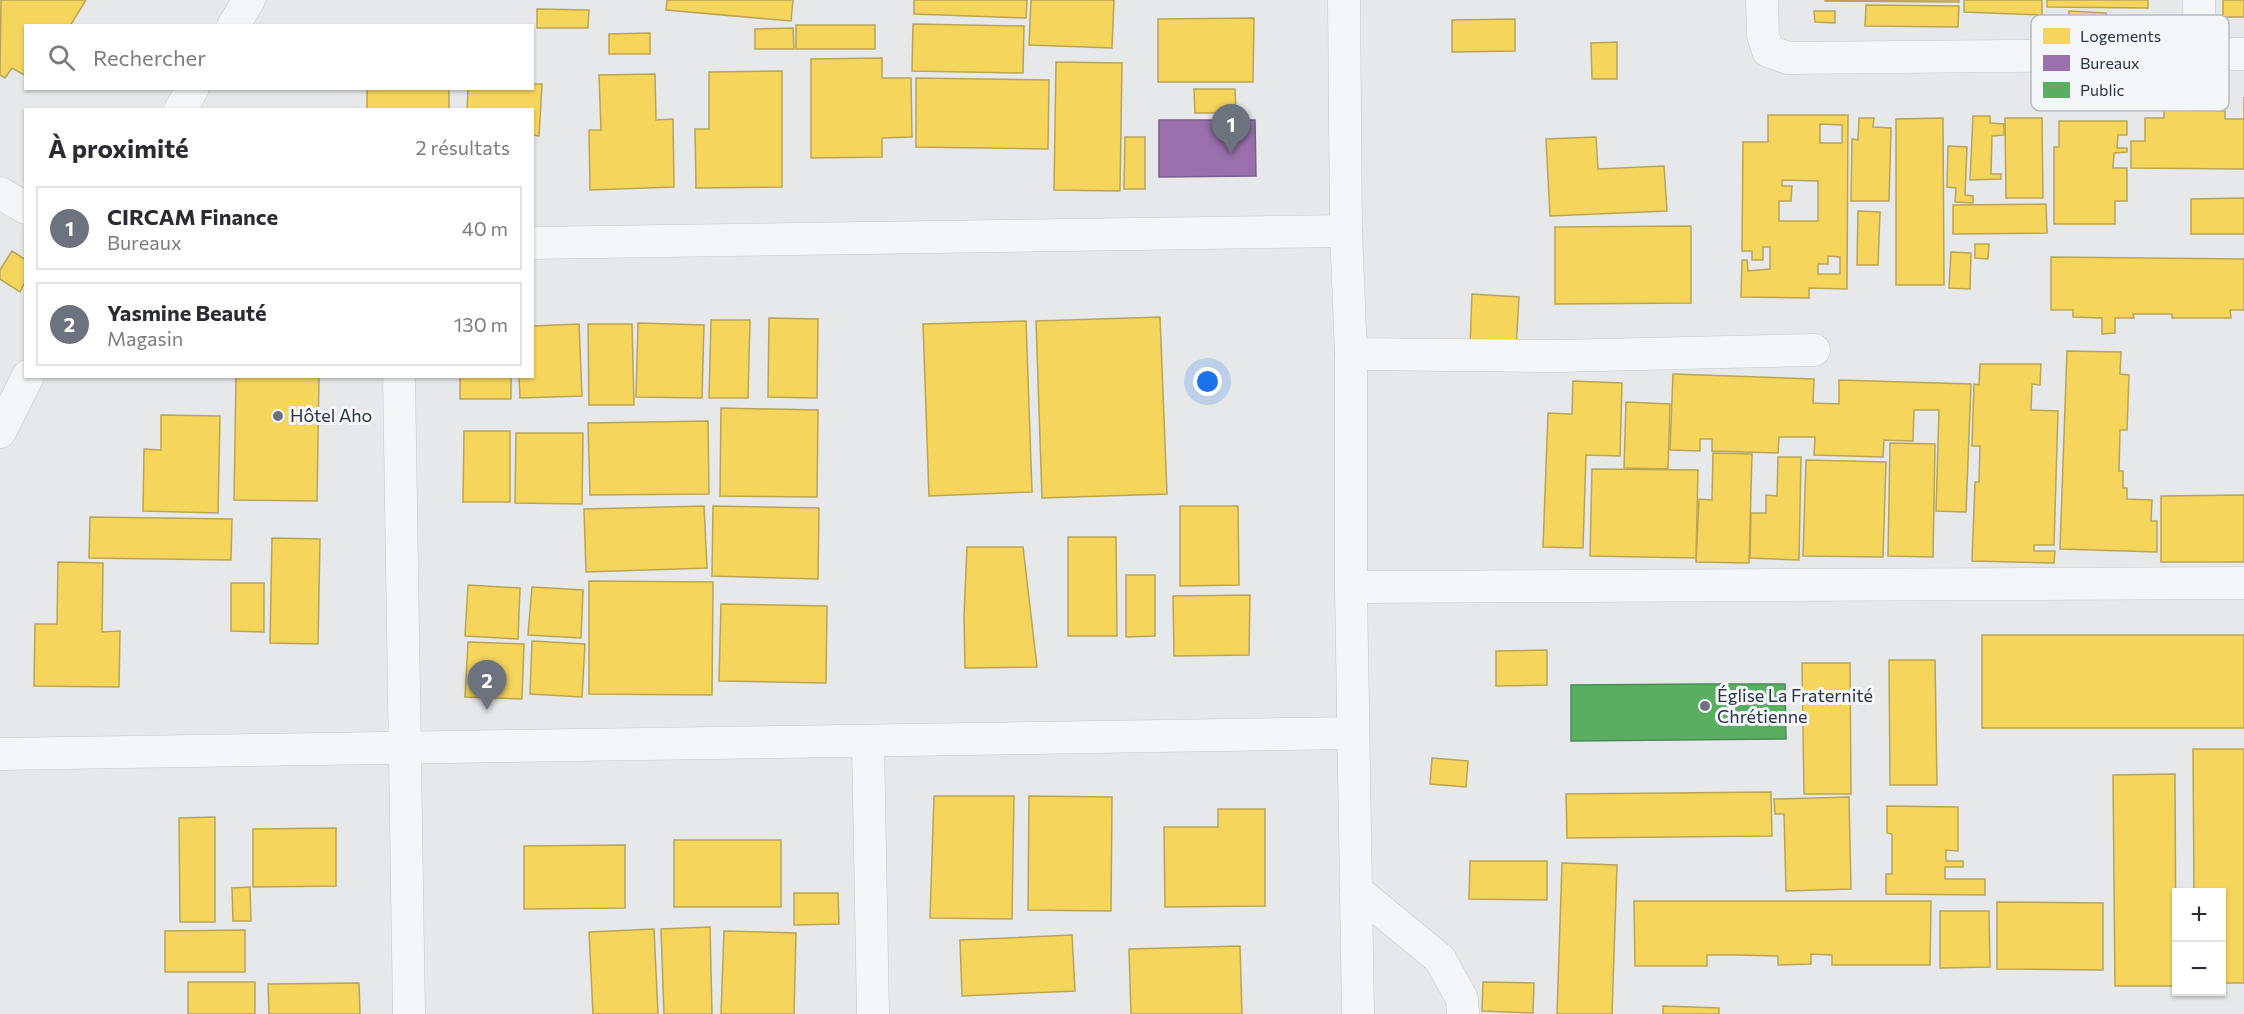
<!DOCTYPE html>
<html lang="fr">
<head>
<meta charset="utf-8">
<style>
  body { margin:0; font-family:Commissioner,sans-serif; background:#f7f7f7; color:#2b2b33 }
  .controls { position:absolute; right:18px; bottom:18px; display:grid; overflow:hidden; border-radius:0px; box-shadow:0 2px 4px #0004 }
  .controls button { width:54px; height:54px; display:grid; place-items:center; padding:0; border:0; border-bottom:2px solid #e1e1e2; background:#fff; color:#2b2b33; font:30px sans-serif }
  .you { position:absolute; left:1208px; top:382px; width:21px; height:21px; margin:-15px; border:4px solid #fff; border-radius:50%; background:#1a73e8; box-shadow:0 0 0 9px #1a73e833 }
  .badge { display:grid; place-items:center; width:39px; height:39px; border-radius:50%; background:#6c737f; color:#fff; font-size:20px; font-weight:700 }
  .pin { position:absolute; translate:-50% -50px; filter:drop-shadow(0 2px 3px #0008) }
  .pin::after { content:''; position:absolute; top:32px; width:21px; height:18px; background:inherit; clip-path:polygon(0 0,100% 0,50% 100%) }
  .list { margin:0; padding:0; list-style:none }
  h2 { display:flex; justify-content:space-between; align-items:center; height:78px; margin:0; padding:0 24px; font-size:26px }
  h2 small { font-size:20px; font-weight:400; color:#7c7c81 }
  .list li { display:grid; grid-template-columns:39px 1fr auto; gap:18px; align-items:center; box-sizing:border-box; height:84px; margin:0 12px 12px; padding:0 12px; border:2px solid #e1e1e2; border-radius:0px }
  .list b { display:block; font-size:22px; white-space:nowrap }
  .list p { margin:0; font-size:20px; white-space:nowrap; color:#7c7c81 }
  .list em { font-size:20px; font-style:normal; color:#7c7c81 }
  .icon { flex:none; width:33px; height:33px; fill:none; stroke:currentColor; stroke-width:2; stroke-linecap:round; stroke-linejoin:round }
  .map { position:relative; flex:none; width:2244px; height:1014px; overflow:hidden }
  .search { position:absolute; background:#fff; box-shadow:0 2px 4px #0004; left:24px; top:24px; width:510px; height:66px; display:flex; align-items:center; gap:15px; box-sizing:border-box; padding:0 21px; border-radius:0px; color:#7c7c81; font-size:22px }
  .panel { position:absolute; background:#fff; box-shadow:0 2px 4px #0004; left:24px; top:108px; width:510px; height:270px; border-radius:0px }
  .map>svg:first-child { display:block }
  .homes { fill:#f6d55c; stroke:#b9a555; stroke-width:1.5; fill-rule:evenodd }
  .offices { fill:#9970ab; stroke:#785e8c; stroke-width:1.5 }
  .public { fill:#5aae61; stroke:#4c8959; stroke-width:1.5 }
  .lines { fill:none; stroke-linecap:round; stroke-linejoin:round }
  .street-casing { stroke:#c4c6c8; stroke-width:33 }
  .street { stroke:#f5f6f7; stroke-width:32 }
  .poi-dot { fill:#6c737f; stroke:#f4f6f9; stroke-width:2 }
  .labels { text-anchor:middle; stroke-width:6; stroke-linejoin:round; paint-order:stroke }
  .poi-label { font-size:18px; fill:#2b3445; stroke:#f4f6f9; text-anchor:start }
  .key { fill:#f4f6f9; stroke:#b8bcc3; stroke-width:1.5 }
  .key-label { font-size:16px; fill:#2b3445 }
</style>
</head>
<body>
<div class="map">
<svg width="2244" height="1014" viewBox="0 0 2244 1014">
  <rect width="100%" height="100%" fill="#e6e8ea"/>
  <!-- homes -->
  <g class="homes">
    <path d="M 1,0 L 86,0 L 70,26 L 26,26 L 26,76 L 12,68 L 5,78 L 0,75 Z"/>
    <path d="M 667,0 L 793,0 L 791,21 L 666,10 Z"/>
    <path d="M 914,0 L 1027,0 L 1026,18 L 914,14 Z"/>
    <path d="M 1031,0 L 1114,0 L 1112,48 L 1029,45 Z"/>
    <path d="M 1825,0 L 1959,0 L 1959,2 L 1825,1 Z"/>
    <path d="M 1964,0 L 2042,0 L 2042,15 L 1964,12 Z"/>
    <path d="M 2047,0 L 2148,0 L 2148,8 L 2047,7 Z"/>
    <rect x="2223" y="0" width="21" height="17"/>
    <path d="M 1866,5 L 1959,6 L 1958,27 L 1865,26 Z"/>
    <path d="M 537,9 L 589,10 L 588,28 L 537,28 Z"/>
    <path d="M 1814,11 L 1835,11 L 1835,23 L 1815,22 Z"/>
    <path d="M 2069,11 L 2106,13 L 2106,28 L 2069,27 Z"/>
    <path d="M 1254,18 L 1253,82 L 1158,82 L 1158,19 Z"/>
    <path d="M 1515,19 L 1515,51 L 1452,52 L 1452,20 Z"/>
    <path d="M 913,24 L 1024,26 L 1023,73 L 912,71 Z"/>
    <rect x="796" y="25" width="79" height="24"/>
    <path d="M 793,28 L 794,49 L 755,49 L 755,29 Z"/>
    <path d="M 650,33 L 650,54 L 609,54 L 609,34 Z"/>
    <path d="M 1617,42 L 1617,79 L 1592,79 L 1591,43 Z"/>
    <path d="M 882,58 L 882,78 L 911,78 L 912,137 L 882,138 L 882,157 L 811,158 L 811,59 Z"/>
    <path d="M 1056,62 L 1122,63 L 1120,191 L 1054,190 Z"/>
    <path d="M 782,71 L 782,187 L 696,188 L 695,129 L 709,129 L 709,72 Z"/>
    <path d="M 655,74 L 656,120 L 673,119 L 674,187 L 590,190 L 589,130 L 601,130 L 599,75 Z"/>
    <path d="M 916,78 L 1049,80 L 1048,149 L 916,147 Z"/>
    <path d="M 532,84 L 542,84 L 539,136 L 532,135 L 532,110 L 467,110 L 468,88 L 532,88 Z"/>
    <rect x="367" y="88" width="82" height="22"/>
    <path d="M 1194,89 L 1235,89 L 1236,113 L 1195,113 Z"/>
    <path d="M 2244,97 L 2244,169 L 2131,168 L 2131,141 L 2145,141 L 2145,118 L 2164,118 L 2164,110 L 2225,111 L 2225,119 L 2244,119 Z"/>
    <path d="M 1768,115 L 1848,115 L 1847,289 L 1809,288 L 1809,298 L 1741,297 L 1742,260 L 1747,260 L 1748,271 L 1770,269 L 1770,247 L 1763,247 L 1763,260 L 1752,260 L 1752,251 L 1742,251 L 1743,142 L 1768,142 ZM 1820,124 L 1842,125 L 1842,143 L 1820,143 ZM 1782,180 L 1818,181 L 1818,221 L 1779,221 L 1779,201 L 1791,201 L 1792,186 L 1782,186 ZM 1828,256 L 1840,257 L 1840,274 L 1818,274 L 1818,264 L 1828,264 Z"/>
    <path d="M 1973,116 L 1990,116 L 1990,123 L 2004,124 L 2004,135 L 1992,136 L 1991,174 L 2001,174 L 2001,179 L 1970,180 Z"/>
    <path d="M 1859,118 L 1874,118 L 1873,127 L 1891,128 L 1889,201 L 1851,201 L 1852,139 L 1858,140 Z"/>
    <path d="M 1943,118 L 1944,285 L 1896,285 L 1896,119 Z"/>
    <path d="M 2005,118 L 2042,118 L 2043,198 L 2006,198 Z"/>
    <path d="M 2059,121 L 2127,121 L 2127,135 L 2118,135 L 2117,148 L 2127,148 L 2127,152 L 2114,153 L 2113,168 L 2127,168 L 2127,201 L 2115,201 L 2115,224 L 2054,224 L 2054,147 L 2059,147 Z"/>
    <path d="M 1125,137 L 1145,137 L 1145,189 L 1124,189 Z"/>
    <path d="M 1596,137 L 1598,169 L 1664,166 L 1667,211 L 1550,216 L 1546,139 Z"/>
    <path d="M 1948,146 L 1967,147 L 1965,195 L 1973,196 L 1973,203 L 1955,202 L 1956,188 L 1947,187 Z"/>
    <path d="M 2244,198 L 2244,234 L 2191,234 L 2191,199 Z"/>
    <path d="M 2046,204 L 2047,233 L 1953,234 L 1953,205 Z"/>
    <path d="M 1858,211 L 1880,212 L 1878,265 L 1857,265 Z"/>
    <path d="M 1691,226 L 1691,303 L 1555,304 L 1555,227 Z"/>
    <path d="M 1975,244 L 1989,244 L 1988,259 L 1975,258 Z"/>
    <path d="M 12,251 L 26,260 L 26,280 L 20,292 L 0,279 L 0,270 Z"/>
    <path d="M 1951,252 L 1971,253 L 1970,289 L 1949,288 Z"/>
    <path d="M 2051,257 L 2244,259 L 2244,310 L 2230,310 L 2231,318 L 2172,318 L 2172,314 L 2133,314 L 2134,318 L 2115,318 L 2115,333 L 2102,334 L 2102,318 L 2073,317 L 2073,310 L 2051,310 Z"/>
    <path d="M 1472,294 L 1519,297 L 1516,350 L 1470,347 Z"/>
    <path d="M 1160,317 L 1167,494 L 1042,498 L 1036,321 Z"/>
    <path d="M 769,318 L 818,319 L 817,398 L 768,397 Z"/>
    <path d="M 711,320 L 750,320 L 748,398 L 709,398 Z"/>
    <path d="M 1026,321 L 1032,492 L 929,496 L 923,324 Z"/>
    <path d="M 638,323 L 704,325 L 702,398 L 636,397 Z"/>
    <path d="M 579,324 L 582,396 L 520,398 L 519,376 L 532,376 L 532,326 Z"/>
    <path d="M 588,324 L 632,324 L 634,405 L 589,405 Z"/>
    <path d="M 2067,351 L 2121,352 L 2120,374 L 2129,375 L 2127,430 L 2120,430 L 2119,471 L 2123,471 L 2123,488 L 2127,488 L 2127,499 L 2152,500 L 2151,521 L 2157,521 L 2157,552 L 2060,549 Z"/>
    <path d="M 1980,364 L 2041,364 L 2040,385 L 2032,384 L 2031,410 L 2058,411 L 2054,545 L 2034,545 L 2034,551 L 2055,551 L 2054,563 L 1972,561 L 1975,482 L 1979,482 L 1980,446 L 1972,446 L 1974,384 L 1979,385 Z"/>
    <path d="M 1673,374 L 1814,379 L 1813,403 L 1839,404 L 1839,380 L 1971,384 L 1966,512 L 1936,511 L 1939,410 L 1914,410 L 1913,441 L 1884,440 L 1883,457 L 1814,455 L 1815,437 L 1779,437 L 1778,453 L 1712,451 L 1712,439 L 1700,439 L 1700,451 L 1670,450 Z"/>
    <path d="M 236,376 L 319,376 L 317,501 L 234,500 Z"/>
    <rect x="460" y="376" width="51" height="23"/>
    <path d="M 1573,381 L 1622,383 L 1620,456 L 1586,455 L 1583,548 L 1543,547 L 1548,413 L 1572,414 Z"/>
    <path d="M 1626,402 L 1670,404 L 1668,469 L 1624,468 Z"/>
    <path d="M 721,408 L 818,410 L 817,497 L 720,496 Z"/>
    <path d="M 161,415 L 220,416 L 218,513 L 143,511 L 144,449 L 161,450 Z"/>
    <path d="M 708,421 L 709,494 L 590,495 L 588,423 Z"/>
    <path d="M 464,431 L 510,431 L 510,502 L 463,502 Z"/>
    <path d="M 516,433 L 583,433 L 582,504 L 515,503 Z"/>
    <path d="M 1890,443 L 1935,444 L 1933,557 L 1888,556 Z"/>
    <path d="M 1713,453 L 1752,454 L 1749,563 L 1696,562 L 1699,499 L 1712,500 Z"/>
    <path d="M 1778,457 L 1801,457 L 1799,560 L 1750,558 L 1751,513 L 1766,513 L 1766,495 L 1777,496 Z"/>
    <path d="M 1806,460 L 1886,462 L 1883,557 L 1803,556 Z"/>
    <path d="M 1592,469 L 1698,470 L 1696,558 L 1590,556 Z"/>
    <path d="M 2244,495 L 2244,562 L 2161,562 L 2161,496 Z"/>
    <path d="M 704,506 L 707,568 L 586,572 L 584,509 Z"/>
    <path d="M 713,506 L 819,508 L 818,579 L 712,576 Z"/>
    <path d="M 1180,506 L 1238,506 L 1239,585 L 1180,586 Z"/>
    <path d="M 90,517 L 232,519 L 231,560 L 89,558 Z"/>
    <path d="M 1068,537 L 1116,537 L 1117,636 L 1068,636 Z"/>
    <path d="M 272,538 L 320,539 L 318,644 L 270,643 Z"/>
    <path d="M 967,547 L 1023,547 L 1037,667 L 965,668 L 964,616 Z"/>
    <path d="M 58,562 L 103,563 L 102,632 L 120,631 L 119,687 L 34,686 L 35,624 L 57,624 Z"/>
    <path d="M 1126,575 L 1155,575 L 1155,636 L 1126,637 Z"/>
    <path d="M 589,581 L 713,582 L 712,695 L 589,694 Z"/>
    <path d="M 231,583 L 264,583 L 264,632 L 231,631 Z"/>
    <path d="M 468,585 L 520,588 L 518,639 L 465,636 Z"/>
    <path d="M 532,587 L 583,590 L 581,638 L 528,635 Z"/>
    <path d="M 1250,595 L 1249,655 L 1174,656 L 1173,596 Z"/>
    <path d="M 721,604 L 827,606 L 826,683 L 719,681 Z"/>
    <rect x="1982" y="635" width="262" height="93"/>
    <path d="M 532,641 L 585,644 L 582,697 L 530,694 Z"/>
    <path d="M 468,642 L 524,644 L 522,699 L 465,697 Z"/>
    <path d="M 1547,650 L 1547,685 L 1496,686 L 1496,651 Z"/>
    <path d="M 1889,660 L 1935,660 L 1937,785 L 1890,785 Z"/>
    <path d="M 1802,663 L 1850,663 L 1851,794 L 1804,794 Z"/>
    <path d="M 2193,749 L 2244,749 L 2244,983 L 2222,983 L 2222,892 L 2194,892 Z"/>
    <path d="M 1432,758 L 1468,761 L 1466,787 L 1430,784 Z"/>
    <path d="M 2175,774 L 2176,986 L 2115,986 L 2113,775 Z"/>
    <path d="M 1771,792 L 1772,836 L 1567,838 L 1566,794 Z"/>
    <path d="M 934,796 L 1014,796 L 1012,919 L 930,918 Z"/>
    <path d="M 1029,796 L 1112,797 L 1111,911 L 1028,910 Z"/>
    <path d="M 1849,797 L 1851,889 L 1786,891 L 1784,814 L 1775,814 L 1774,799 Z"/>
    <path d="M 1887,806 L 1958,807 L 1958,851 L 1946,850 L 1946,861 L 1963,861 L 1963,867 L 1945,867 L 1945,879 L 1985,879 L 1985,895 L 1886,894 L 1886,874 L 1892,874 L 1892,834 L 1887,833 Z"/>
    <path d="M 1218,809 L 1265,809 L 1265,906 L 1165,907 L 1164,827 L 1218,827 Z"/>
    <path d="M 215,817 L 215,922 L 180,922 L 179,818 Z"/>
    <path d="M 336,828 L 336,886 L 253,887 L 253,829 Z"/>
    <rect x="674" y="840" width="107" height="67"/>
    <path d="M 625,845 L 625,908 L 524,909 L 524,846 Z"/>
    <path d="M 1470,861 L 1547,861 L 1547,900 L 1469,899 Z"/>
    <path d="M 1562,863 L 1617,865 L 1612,1014 L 1557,1014 Z"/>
    <path d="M 250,887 L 251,921 L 233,921 L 232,888 Z"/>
    <path d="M 794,893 L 838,893 L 839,924 L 794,925 Z"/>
    <path d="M 1634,901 L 1931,901 L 1930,965 L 1832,965 L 1832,955 L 1811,954 L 1811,964 L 1778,965 L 1778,956 L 1738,955 L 1707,955 L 1707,966 L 1635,966 Z"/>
    <path d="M 1997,902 L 2103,903 L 2103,970 L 1997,969 Z"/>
    <path d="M 1940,911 L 1989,911 L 1990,967 L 1940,968 Z"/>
    <path d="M 710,927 L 712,1014 L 664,1014 L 661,929 Z"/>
    <path d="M 654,929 L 658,1014 L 593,1014 L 589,932 Z"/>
    <path d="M 245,930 L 245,972 L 165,972 L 165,931 Z"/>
    <path d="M 724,931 L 796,933 L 794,1014 L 721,1014 Z"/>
    <path d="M 1072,935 L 1075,991 L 962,996 L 960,940 Z"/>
    <path d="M 1240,946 L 1242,1014 L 1131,1014 L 1129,949 Z"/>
    <rect x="188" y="982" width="67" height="32"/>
    <path d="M 1483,982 L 1534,983 L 1533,1013 L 1482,1011 Z"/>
    <path d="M 359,983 L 360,1014 L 269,1014 L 268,984 Z"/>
    <path d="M 1663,1006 L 1719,1008 L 1719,1014 L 1663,1014 Z"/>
  </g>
  <!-- offices -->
  <path class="offices" d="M 1159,120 L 1255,120 L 1256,176 L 1159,177 Z"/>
  <!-- public -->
  <path class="public" d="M 1704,684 L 1785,684 L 1786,739 L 1571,741 L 1571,685 Z"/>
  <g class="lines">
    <!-- street casing -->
    <g class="street-casing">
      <g id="street">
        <path d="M 1344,0 L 1346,231 L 1351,354 L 1351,587 L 1358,1014"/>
        <path d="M 1762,0 L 1763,35 L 1768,51 L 1788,58 L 2244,54"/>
        <path d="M 2199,0 L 2200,55"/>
        <path d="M 233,26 L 249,0"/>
        <path d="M 180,110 L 193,88"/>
        <path d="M 0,193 L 26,208"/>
        <path d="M 532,243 L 1346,231"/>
        <path d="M 1351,354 L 1558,356 L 1814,350"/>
        <path d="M 399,376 L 409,1014"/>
        <path d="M 0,432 L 28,376"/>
        <path d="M 1351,587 L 2244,583"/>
        <path d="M 868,741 L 873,1014"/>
        <path d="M 0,754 L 1353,733"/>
        <path d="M 1356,890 L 1440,959 L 1462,999 L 1463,1014"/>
      </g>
    </g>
    <!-- street -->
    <use href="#street" class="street"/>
  </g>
  <!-- markers -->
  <g class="poi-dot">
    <circle cx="278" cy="416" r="6"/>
    <circle cx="1705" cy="706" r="6"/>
  </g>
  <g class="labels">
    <!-- poi labels -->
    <g class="poi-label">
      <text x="290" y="422">Hôtel Aho</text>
      <text x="1717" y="702">Église La Fraternité<tspan x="1717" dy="21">Chrétienne</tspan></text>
    </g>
  </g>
  <!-- legend -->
  <rect x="2031" y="15" width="198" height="96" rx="9" class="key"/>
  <rect x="2043" y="28" width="27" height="16" fill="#f6d55c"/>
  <rect x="2043" y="55" width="27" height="16" fill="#9970ab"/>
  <rect x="2043" y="82" width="27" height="16" fill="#5aae61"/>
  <g class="key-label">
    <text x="2080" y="42">Logements</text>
    <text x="2080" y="69">Bureaux</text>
    <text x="2080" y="96">Public</text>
  </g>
</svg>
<div class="controls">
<button>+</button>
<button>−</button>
</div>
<div class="you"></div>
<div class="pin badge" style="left:1231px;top:154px">1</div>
<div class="pin badge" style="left:487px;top:710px">2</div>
<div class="search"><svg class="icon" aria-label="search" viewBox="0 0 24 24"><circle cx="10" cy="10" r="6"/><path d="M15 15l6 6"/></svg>Rechercher</div>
<section class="panel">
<h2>À proximité<small>2 résultats</small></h2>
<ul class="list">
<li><span class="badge">1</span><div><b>CIRCAM Finance</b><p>Bureaux</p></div><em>40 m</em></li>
<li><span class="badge">2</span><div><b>Yasmine Beauté</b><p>Magasin</p></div><em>130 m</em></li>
</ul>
</section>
</div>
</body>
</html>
